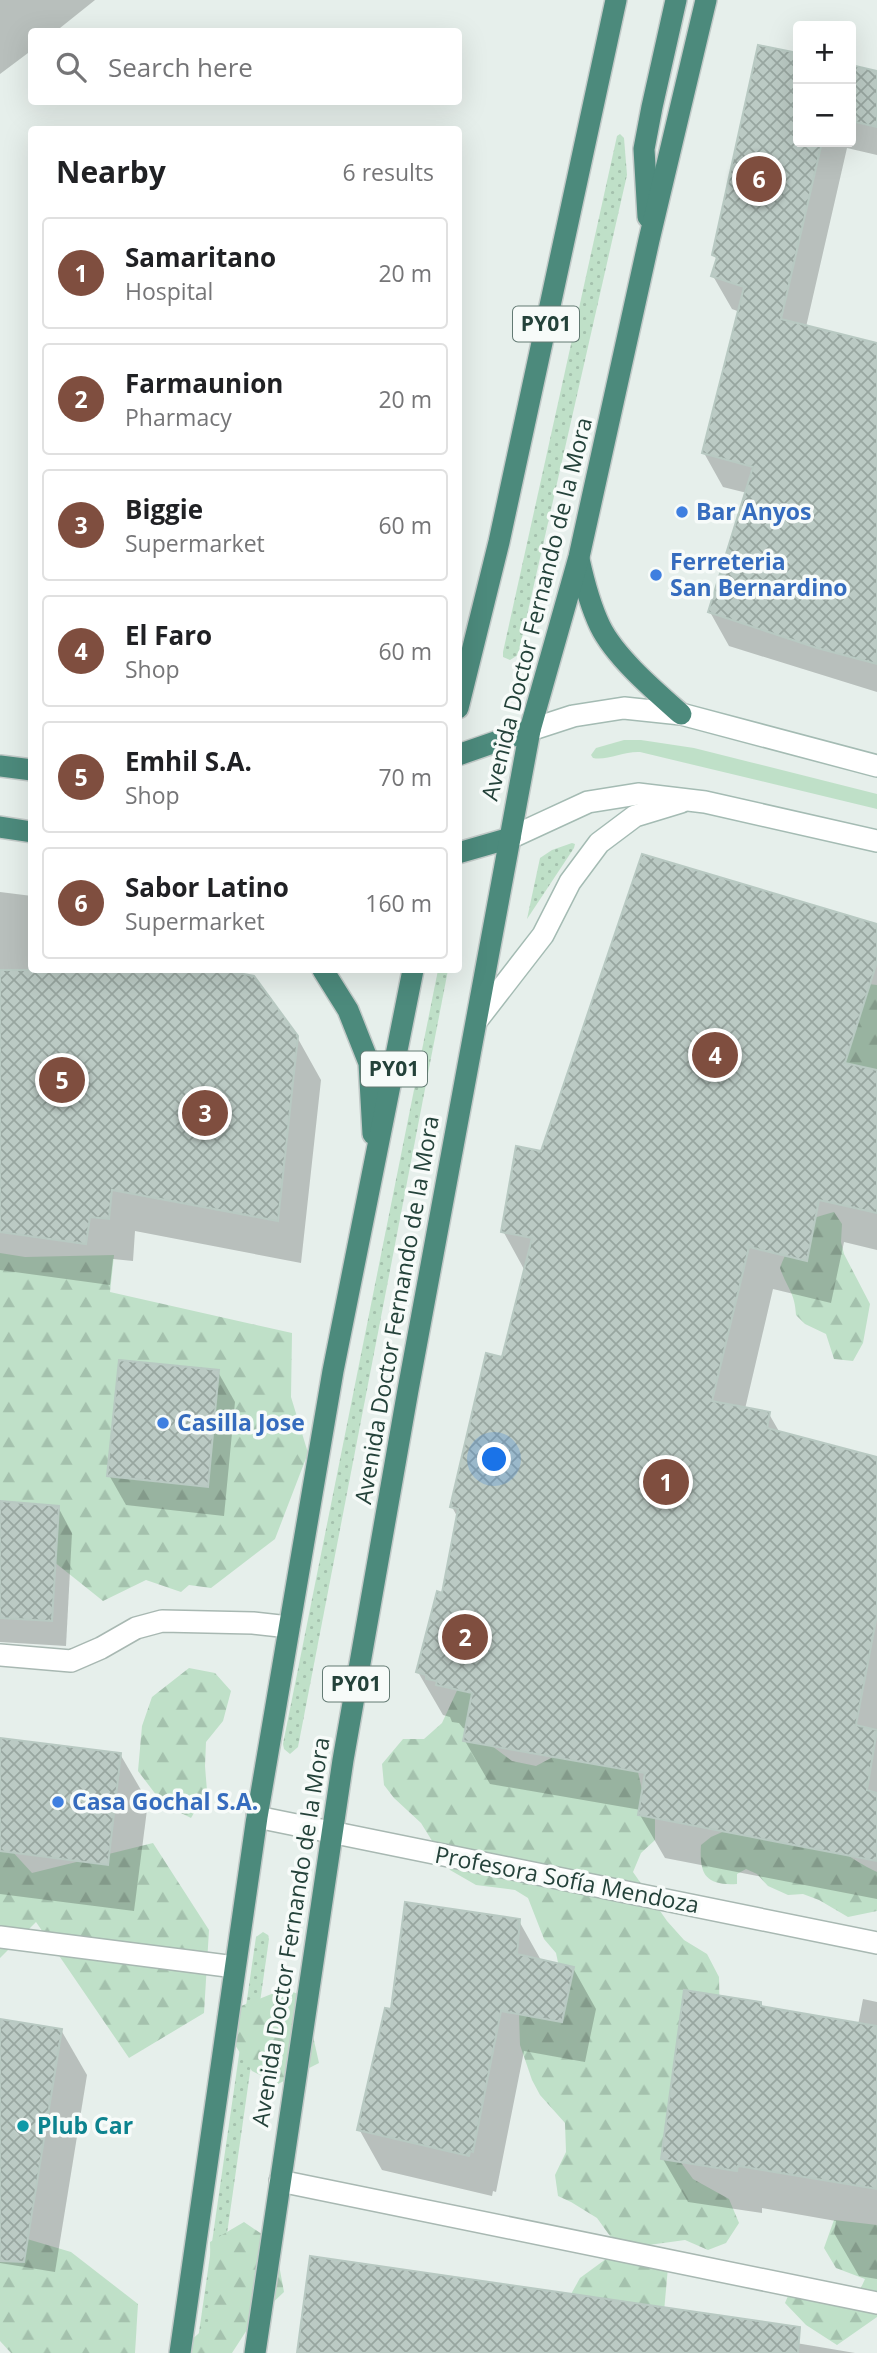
<!DOCTYPE html>
<html lang="en">
<head>
<meta charset="utf-8">
<style>
  body { margin:0; font-family:"Open Sans",sans-serif; background:#f2f2f2; color:#202124 }
  .controls { position:absolute; right:21px; top:21px; display:grid; overflow:hidden; border-radius:7px; box-shadow:0 7px 28px #0002 }
  .controls button { width:63px; height:63px; display:grid; place-items:center; padding:0; border:0; border-bottom:2px solid #e0e0e0; background:#fff; color:#202124; font:35px sans-serif }
  .you { position:absolute; left:495px; top:1460px; width:24px; height:24px; margin:-18px; border:5px solid #fff; border-radius:50%; background:#1a73e8; box-shadow:0 0 0 10px #1a73e833 }
  .badge { display:grid; place-items:center; width:46px; height:46px; border-radius:50%; background:#7f4e3f; color:#fff; font-size:23px; font-weight:700 }
  .pin { position:absolute; translate:-50% -50%; border:4px solid #fff; box-shadow:0 2px 7px #0006 }
  .list { margin:0; padding:0; list-style:none }
  h2 { display:flex; justify-content:space-between; align-items:center; height:91px; margin:0; padding:0 28px; font-size:30px }
  h2 small { font-size:23px; font-weight:400; color:#757577 }
  .list li { display:grid; grid-template-columns:46px 1fr auto; gap:21px; align-items:center; box-sizing:border-box; height:112px; margin:0 14px 14px; padding:0 14px; border:2px solid #e0e0e0; border-radius:7px }
  .list b { display:block; font-size:26px; white-space:nowrap }
  .list p { margin:0; font-size:23px; white-space:nowrap; color:#757577 }
  .list em { font-size:23px; font-style:normal; color:#757577 }
  .icon { flex:none; width:38px; height:38px; fill:none; stroke:currentColor; stroke-width:2; stroke-linecap:round; stroke-linejoin:round }
  .map { position:relative; flex:none; width:877px; height:2353px; overflow:hidden }
  .search { position:absolute; background:#fff; box-shadow:0 7px 28px #0002; left:28px; top:28px; width:434px; height:77px; display:flex; align-items:center; gap:18px; box-sizing:border-box; padding:0 24px; border-radius:7px; color:#757577; font-size:26px }
  .panel { position:absolute; background:#fff; box-shadow:0 7px 28px #0002; left:28px; top:126px; width:434px; height:847px; border-radius:7px }
  .map>svg:first-child { display:block }
  .grass { fill:url(#grass-dots) }
  .forest { fill:url(#forest-firs) }
  .park { fill:#bfe0c8 }
  .shadow { fill:#0003 }
  .building { fill:url(#building-cross-hatch); stroke:#b8c9c2; stroke-width:2 }
  .lines { fill:none; stroke-linecap:round; stroke-linejoin:round }
  .service-casing { stroke:#a8b8b2; stroke-width:24 }
  .minor-casing { stroke:#a8b8b2; stroke-width:24 }
  .secondary-casing { stroke:#a4bbb3; stroke-width:24 }
  .trunk-casing { stroke:#c2cac8; stroke-width:24 }
  .service { stroke:#fff; stroke-width:21 }
  .minor { stroke:#fff; stroke-width:21 }
  .secondary { stroke:#fff; stroke-width:21 }
  .trunk { stroke:#4c8a7c; stroke-width:21 }
  .shop-dot { fill:#3f7fe0; stroke:#f7fbf9; stroke-width:2.5 }
  .culture-dot { fill:#0f9aa8; stroke:#f7fbf9; stroke-width:2.5 }
  .labels { text-anchor:middle; stroke-width:7; stroke-linejoin:round; paint-order:stroke }
  .shield { fill:#f7fbf9; stroke:#637a73; stroke-width:2 }
  .shield-label { font-size:21px; font-weight:bold; fill:#24423a }
  .shop-label { font-size:23px; font-weight:bold; fill:#366cbe; stroke:#f7fbf9; text-anchor:start }
  .street-label { font-size:23px; fill:#24423a; stroke:#f7fbf9 }
  .culture-label { font-size:23px; font-weight:bold; fill:#0d838f; stroke:#f7fbf9; text-anchor:start }
</style>
</head>
<body>
<div class="map">
<svg width="877" height="2353" viewBox="0 0 877 2353">
  <defs>
    <pattern id="grass-dots" width="8" height="8" patternUnits="userSpaceOnUse" patternTransform="scale(1.75)"><rect width="8" height="8" fill="#bfe0c8"/><path d="M2 2h.1M6 6h.1" fill="none" stroke="#a4c1ad" stroke-width="1.8" stroke-linecap="round"/></pattern>
    <pattern id="forest-firs" width="22" height="20" patternUnits="userSpaceOnUse" patternTransform="scale(1.75)"><rect width="22" height="20" fill="#bfe0c8"/><path d="M5 1l3.5 6h-7zM16 11l3.5 6h-7z" fill="#a4c1ad"/></pattern>
    <pattern id="building-cross-hatch" width="8" height="8" patternUnits="userSpaceOnUse" patternTransform="scale(1.75)"><rect width="8" height="8" fill="#bbcac4"/><path d="M0 0l8 8M0 8l8-8" fill="none" stroke="#98a6a0"/></pattern>
  </defs>
  <rect width="100%" height="100%" fill="#e6efeb"/>
  <!-- grass -->
  <g class="grass">
    <path d="M 620,134 L 624,138 L 627,175 L 518,655 L 510,660 L 503,657 L 503,652 L 617,136 Z"/>
    <path d="M 572,843 L 575,844 L 574,848 L 527,919 L 540,858 L 552,850 Z"/>
    <path d="M 438,970 L 448,970 L 298,1747 L 290,1754 L 284,1749 L 283,1744 Z"/>
    <path d="M 263,1932 L 268,1935 L 269,1939 L 210,2353 L 196,2353 L 256,1937 Z"/>
  </g>
  <!-- forest -->
  <g class="forest">
    <path d="M 868,984 L 877,985 L 877,1116 L 831,1082 Z"/>
    <path d="M 834,1212 L 842,1224 L 841,1242 L 844,1254 L 870,1304 L 863,1343 L 853,1361 L 834,1359 L 826,1334 L 805,1324 L 796,1315 C 795,1293 787,1288 780,1268 C 786,1251 800,1226 817,1217 C 822,1215 828,1214 834,1212 Z"/>
    <path d="M 0,1253 L 25,1257 L 114,1255 L 110,1292 L 292,1333 L 291,1397 L 308,1453 L 275,1539 L 211,1588 L 189,1585 L 181,1592 L 146,1580 L 103,1601 L 48,1557 L 0,1524 Z"/>
    <path d="M 189,1668 L 215,1673 L 231,1691 L 223,1721 L 206,1742 L 205,1766 L 207,1791 L 191,1818 L 163,1804 L 138,1771 L 142,1726 L 152,1697 Z"/>
    <path d="M 475,1674 L 492,1746 L 512,1761 L 536,1766 L 553,1757 L 634,1754 L 642,1790 L 655,1805 L 655,1840 L 641,1853 L 633,1872 L 667,1921 L 684,1940 L 707,1954 L 719,1977 L 720,2029 L 677,2157 L 693,2179 L 729,2199 L 739,2223 L 726,2243 L 708,2250 L 685,2240 L 634,2247 L 610,2236 L 597,2218 L 571,2202 L 558,2196 L 555,2175 L 566,2152 L 565,2123 L 540,2095 L 532,2080 L 520,2045 L 519,2014 L 561,1977 L 556,1953 L 544,1939 L 528,1898 L 515,1890 L 476,1885 L 450,1870 L 421,1823 L 394,1798 L 384,1785 L 382,1764 L 403,1739 L 424,1739 L 442,1723 L 461,1682 Z"/>
    <path d="M 729,1829 L 838,1850 C 852,1857 863,1866 877,1872 L 877,1911 L 848,1917 L 819,1900 L 803,1894 L 788,1895 L 768,1886 L 757,1874 L 746,1869 L 737,1874 L 737,1884 C 706,1886 699,1875 701,1845 L 711,1837 Z"/>
    <path d="M 0,1838 L 32,1873 L 153,1843 L 209,1930 L 204,2013 L 129,2058 L 36,1922 L 0,1958 Z"/>
    <path d="M 284,1989 L 304,1996 L 319,2063 L 278,2084 L 252,2071 L 216,2016 Z"/>
    <path d="M 834,2220 L 877,2225 L 877,2317 L 837,2345 L 806,2325 L 785,2303 L 793,2284 L 859,2292 L 865,2279 L 836,2268 L 824,2248 Z"/>
    <path d="M 244,2222 L 275,2243 L 284,2292 L 252,2322 L 232,2353 L 176,2353 L 212,2322 L 210,2242 Z"/>
    <path d="M 0,2231 L 71,2252 L 138,2304 L 135,2353 L 11,2353 L 0,2341 Z"/>
    <path d="M 610,2256 L 668,2267 L 663,2323 L 548,2353 L 565,2305 L 580,2278 Z"/>
  </g>
  <!-- park -->
  <path class="park" d="M 624,740 L 641,740 L 694,748 L 877,794 L 877,809 L 640,752 C 624,751 607,761 593,758 L 591,755 L 596,748 Z"/>
  <!-- shadow -->
  <g class="shadow">
    <path d="M 0,0 L 95,0 L 55,32 L 32,32 L 32,50 L 0,74 Z"/>
    <path d="M 760,47 L 798,55 L 798,142 L 851,142 L 851,67 L 877,73 L 877,155 L 847,148 L 806,327 L 877,345 L 877,692 L 729,646 L 710,612 L 747,493 L 723,487 L 704,453 L 740,312 L 732,309 L 713,276 L 718,261 L 714,255 Z"/>
    <path d="M 0,892 L 32,896 L 32,970 L 215,970 L 253,978 L 297,1037 L 321,1080 L 301,1263 L 135,1231 L 133,1261 L 113,1259 L 110,1285 L 0,1270 Z"/>
    <path d="M 877,926 L 877,1250 L 844,1242 L 831,1303 L 773,1289 L 745,1409 L 769,1414 L 780,1433 L 877,1459 L 877,1899 L 665,1858 L 640,1815 L 641,1810 L 490,1784 L 465,1741 L 467,1729 L 463,1728 L 459,1723 L 452,1722 L 450,1717 L 443,1715 L 418,1672 L 443,1595 L 458,1518 L 452,1507 L 504,1359 L 525,1271 L 503,1231 L 542,1153 Z"/>
    <path d="M 218,1372 L 235,1402 L 224,1516 L 126,1505 L 109,1475 Z"/>
    <path d="M 0,1503 L 58,1507 L 72,1533 L 66,1646 L 0,1642 Z"/>
    <path d="M 0,1739 L 120,1754 L 148,1802 L 134,1911 L 0,1894 Z"/>
    <path d="M 519,1921 L 542,1962 L 573,1968 L 596,2009 L 585,2062 L 524,2051 L 496,2192 L 493,2191 L 492,2196 L 382,2170 L 359,2129 L 392,2011 Z"/>
    <path d="M 863,1999 L 877,2002 L 877,2279 L 859,2276 L 834,2233 L 836,2221 L 762,2208 L 762,2213 L 688,2202 L 663,2159 L 760,2003 L 763,2008 L 858,2025 Z"/>
    <path d="M 0,2020 L 61,2030 L 87,2075 L 55,2272 L 0,2263 Z"/>
    <path d="M 731,2332 L 855,2353 L 298,2353 Z"/>
  </g>
  <!-- building -->
  <g class="building">
    <path d="M 758,45 L 798,53 L 798,142 L 822,142 L 781,319 L 877,343 L 877,664 L 817,648 L 708,612 L 753,467 L 702,453 L 744,287 L 711,276 L 717,257 L 712,255 Z"/>
    <path d="M 851,65 L 877,71 L 877,127 L 851,121 Z"/>
    <path d="M 642,854 L 877,924 L 877,962 L 845,1063 L 877,1070 L 877,1213 L 819,1200 L 807,1261 L 749,1247 L 712,1401 L 770,1412 L 767,1428 L 877,1457 L 877,1615 L 856,1725 L 877,1730 L 867,1790 L 877,1793 L 877,1861 L 638,1815 L 645,1773 L 463,1741 L 472,1693 L 436,1685 L 437,1681 L 426,1679 L 426,1675 L 416,1672 L 437,1591 L 442,1593 L 458,1509 L 450,1507 L 486,1353 L 502,1357 L 532,1238 L 501,1232 L 516,1146 L 541,1151 Z"/>
    <path d="M 0,970 L 223,970 L 254,976 L 298,1036 L 278,1221 L 112,1190 L 109,1219 L 90,1217 L 86,1244 L 0,1232 Z"/>
    <path d="M 119,1360 L 219,1370 L 208,1487 L 107,1476 Z"/>
    <path d="M 0,1501 L 59,1506 L 52,1621 L 0,1618 Z"/>
    <path d="M 0,1738 L 121,1753 L 108,1865 L 0,1851 Z"/>
    <path d="M 405,1902 L 520,1919 L 517,1954 L 574,1967 L 562,2022 L 501,2011 L 473,2152 L 470,2151 L 469,2156 L 357,2130 L 385,2008 L 391,2009 Z"/>
    <path d="M 684,1990 L 761,2002 L 761,2006 L 877,2026 L 877,2189 L 738,2166 L 737,2171 L 661,2159 Z"/>
    <path d="M 0,2019 L 62,2029 L 24,2262 L 0,2261 Z"/>
    <path d="M 310,2256 L 800,2327 L 798,2353 L 297,2353 Z"/>
  </g>
  <g class="lines">
    <!-- service casing -->
    <g class="service-casing">
      <g id="service">
        <path d="M 0,1655 L 71,1661 L 101,1648 L 136,1628 L 162,1621 L 253,1623 L 289,1627"/>
        <path d="M 0,1937 L 235,1967"/>
        <path d="M 280,2181 L 877,2303"/>
      </g>
    </g>
    <!-- minor casing -->
    <g class="minor-casing">
      <path id="minor" d="M 257,1817 L 877,1943"/>
    </g>
    <!-- secondary casing -->
    <g class="secondary-casing">
      <g id="secondary">
        <path d="M 530,730 L 573,716 L 624,708 L 681,714 L 877,766"/>
        <path d="M 510,838 L 588,802 L 638,794 L 705,802 L 877,841"/>
        <path d="M 478,1019 L 543,935 L 570,882 L 599,843 L 635,816 L 681,802"/>
      </g>
    </g>
    <!-- trunk casing -->
    <g class="trunk-casing">
      <g id="trunk">
        <path d="M 648,217 L 644,149 L 652,107 L 676,0"/>
        <path d="M 579,559 C 584,582 590,605 600,626 C 615,657 655,691 681,714"/>
        <path d="M 458,708 L 499,542 L 616,0"/>
        <path d="M 458,755 L 530,730"/>
        <path d="M 0,766 L 32,770"/>
        <path d="M 0,827 L 32,832"/>
        <path d="M 458,853 L 510,838"/>
        <path d="M 323,970 L 348,1010 L 369,1063 L 373,1134"/>
        <path d="M 180,2353 L 257,1817 L 333,1371 L 413,970"/>
        <path d="M 255,2353 L 343,1760 L 408,1390 L 530,730 L 579,557 L 649,240 L 706,0"/>
      </g>
    </g>
    <!-- service -->
    <use href="#service" class="service"/>
    <!-- minor -->
    <use href="#minor" class="minor"/>
    <!-- secondary -->
    <use href="#secondary" class="secondary"/>
    <!-- trunk -->
    <use href="#trunk" class="trunk"/>
  </g>
  <!-- markers -->
  <g class="shop-dot">
    <circle cx="682" cy="512" r="7"/>
    <circle cx="656" cy="575" r="7"/>
    <circle cx="163" cy="1423" r="7"/>
    <circle cx="58" cy="1802" r="7"/>
  </g>
  <circle class="culture-dot" cx="23" cy="2126" r="7"/>
  <g class="labels">
    <!-- shield labels -->
    <g class="shield">
      <rect x="513" y="306.5" width="66" height="35" rx="5"/>
      <rect x="361" y="1051.5" width="66" height="35" rx="5"/>
      <rect x="323" y="1666.5" width="66" height="35" rx="5"/>
    </g>
    <g class="shield-label">
      <text x="546" y="331">PY01</text>
      <text x="394" y="1076">PY01</text>
      <text x="356" y="1691">PY01</text>
    </g>
    <!-- shop labels -->
    <g class="shop-label">
      <text x="696" y="520">Bar Anyos</text>
      <text x="670" y="570">Ferreteria<tspan x="670" dy="26">San Bernardino</tspan></text>
      <text x="177" y="1431">Casilla Jose</text>
      <text x="72" y="1810">Casa Gochal S.A.</text>
    </g>
    <!-- street labels -->
    <g class="street-label">
      <text transform="translate(537 609) rotate(-76)" y="8">Avenida Doctor Fernando de la Mora</text>
      <text transform="translate(397 1310) rotate(-80)" y="8">Avenida Doctor Fernando de la Mora</text>
      <text transform="translate(567 1880) rotate(11)" y="8">Profesora Sofía Mendoza</text>
      <text transform="translate(291 1932) rotate(-81)" y="8">Avenida Doctor Fernando de la Mora</text>
    </g>
    <!-- culture labels -->
    <g class="culture-label">
      <text x="37" y="2134">Plub Car</text>
    </g>
  </g>
</svg>
<div class="controls">
<button>+</button>
<button>−</button>
</div>
<div class="you"></div>
<div class="pin badge" style="left:666px;top:1482px">1</div>
<div class="pin badge" style="left:465px;top:1637px">2</div>
<div class="pin badge" style="left:205px;top:1113px">3</div>
<div class="pin badge" style="left:715px;top:1055px">4</div>
<div class="pin badge" style="left:62px;top:1080px">5</div>
<div class="pin badge" style="left:759px;top:179px">6</div>
<div class="search"><svg class="icon" aria-label="search" viewBox="0 0 24 24"><circle cx="10" cy="10" r="6"/><path d="M15 15l6 6"/></svg>Search here</div>
<section class="panel">
<h2>Nearby<small>6 results</small></h2>
<ul class="list">
<li><span class="badge">1</span><div><b>Samaritano</b><p>Hospital</p></div><em>20 m</em></li>
<li><span class="badge">2</span><div><b>Farmaunion</b><p>Pharmacy</p></div><em>20 m</em></li>
<li><span class="badge">3</span><div><b>Biggie</b><p>Supermarket</p></div><em>60 m</em></li>
<li><span class="badge">4</span><div><b>El Faro</b><p>Shop</p></div><em>60 m</em></li>
<li><span class="badge">5</span><div><b>Emhil S.A.</b><p>Shop</p></div><em>70 m</em></li>
<li><span class="badge">6</span><div><b>Sabor Latino</b><p>Supermarket</p></div><em>160 m</em></li>
</ul>
</section>
</div>
</body>
</html>
